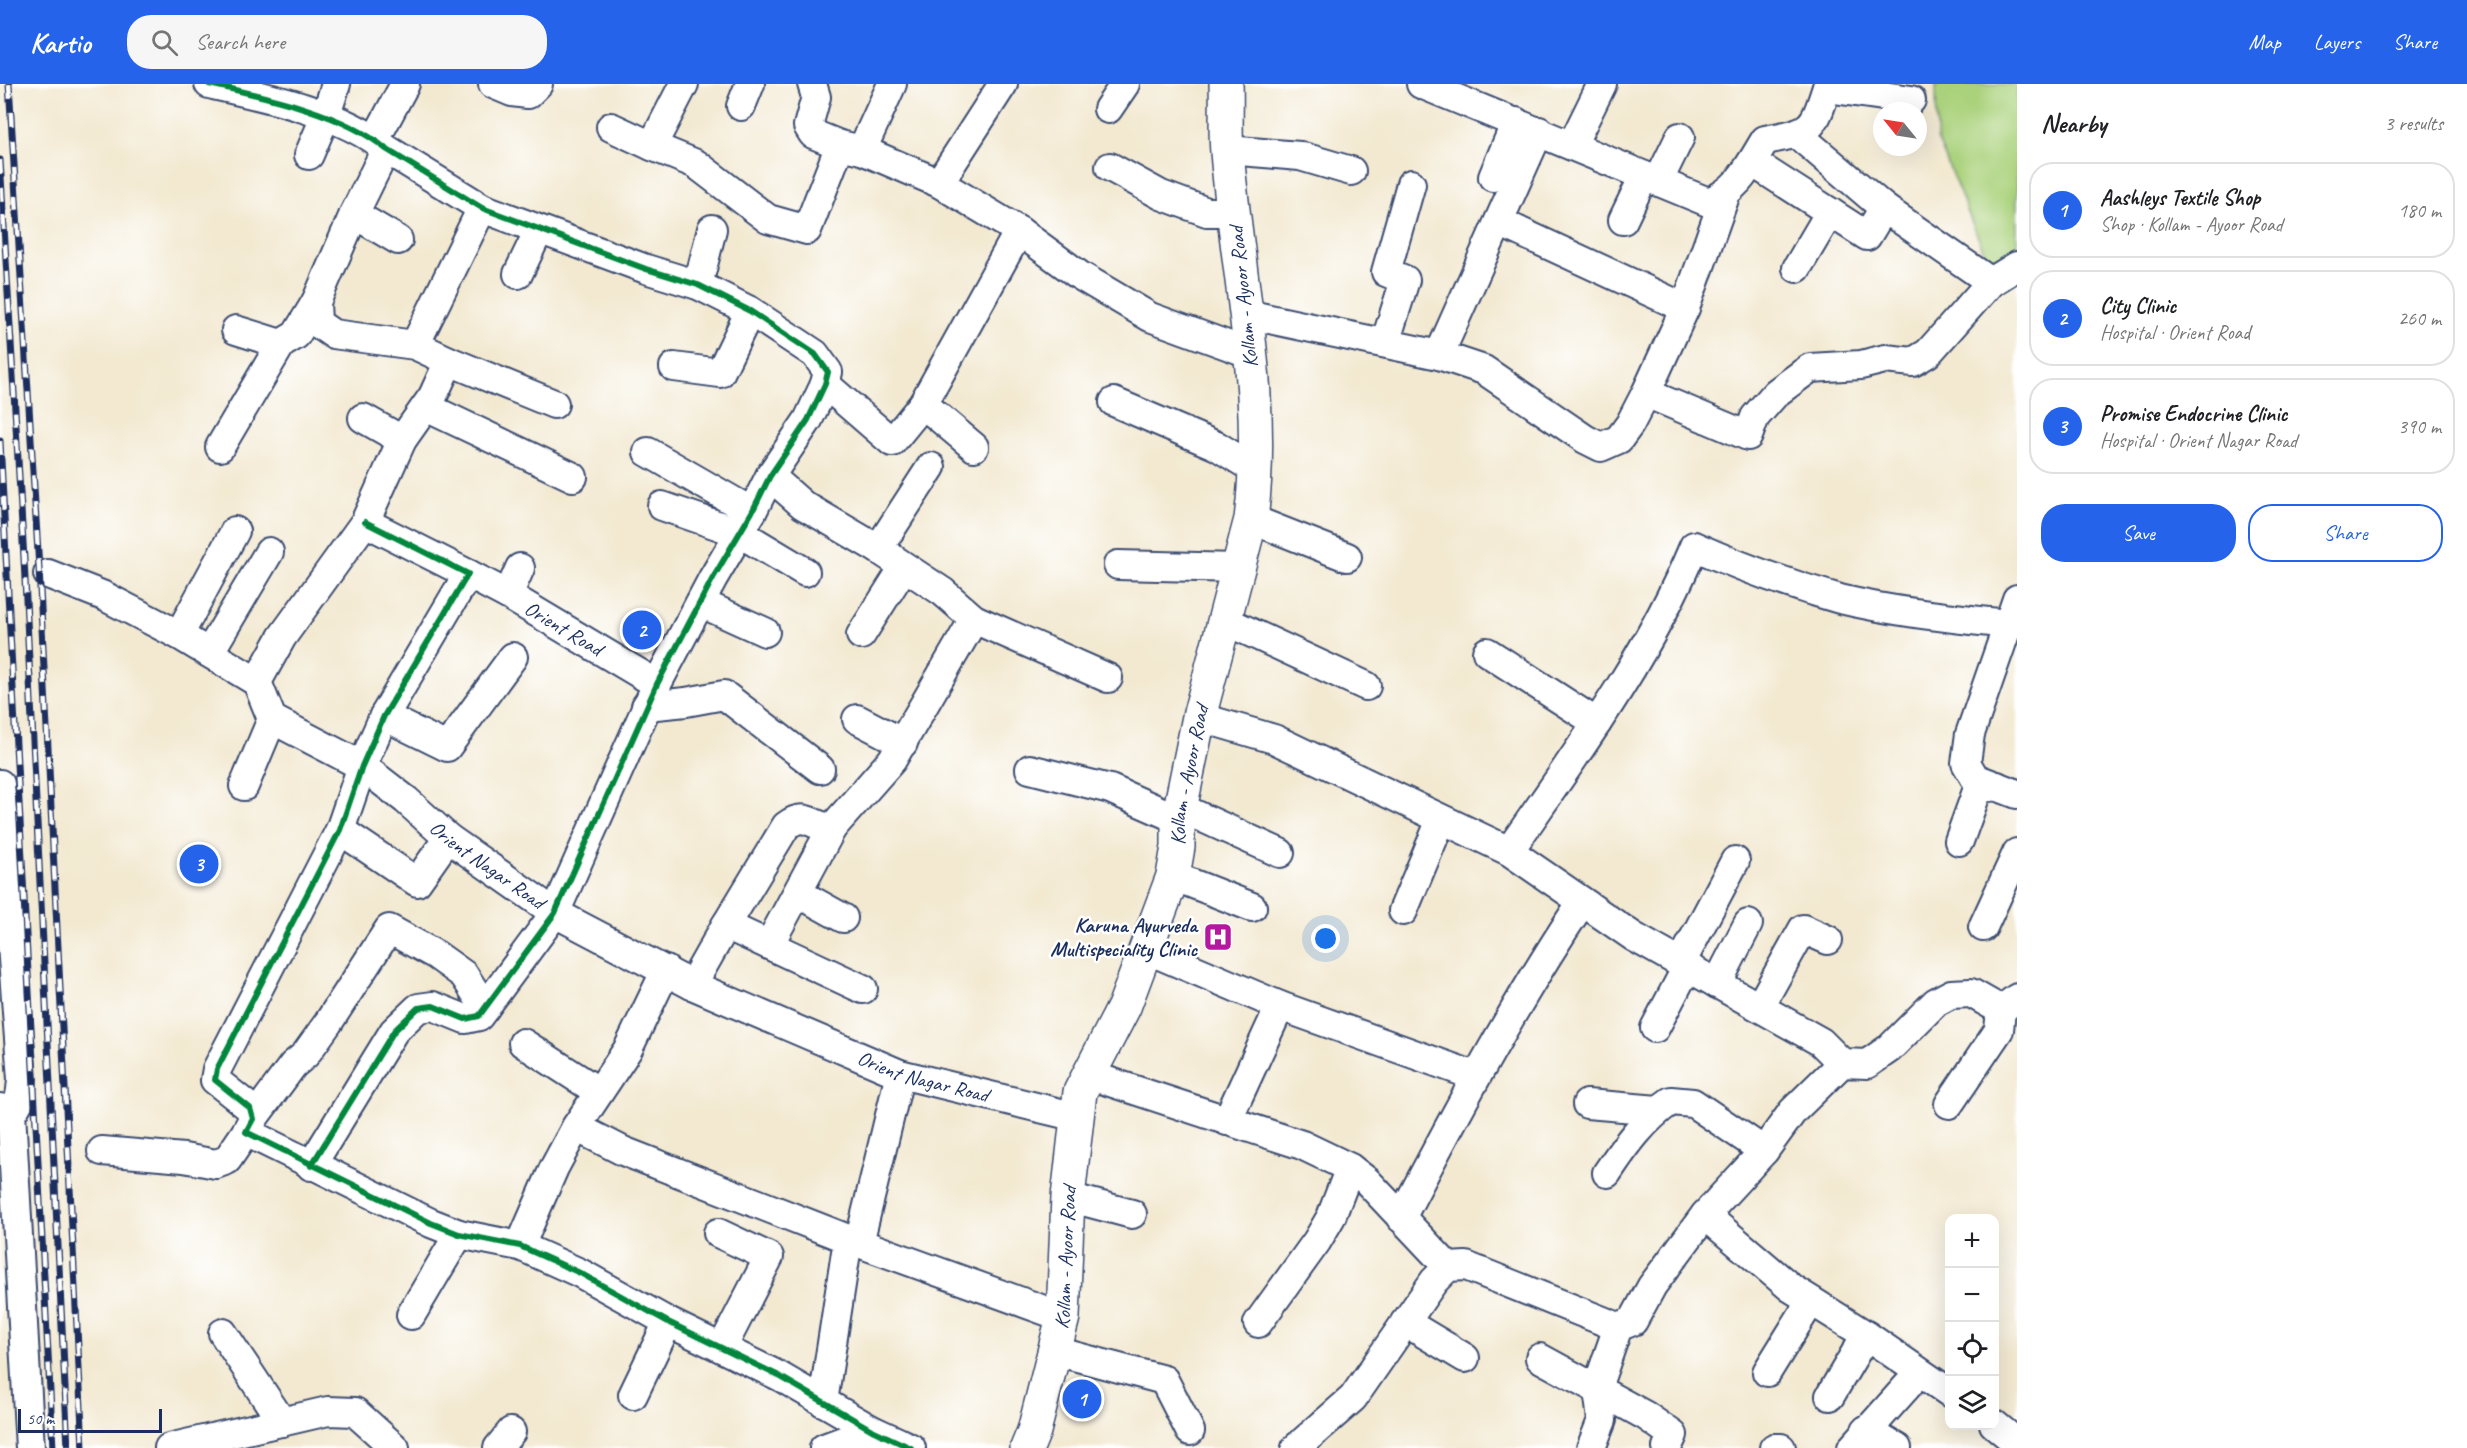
<!DOCTYPE html>
<html lang="en">
<head>
<meta charset="utf-8">
<style>
  body { margin:0; font-family:Caveat,sans-serif; background:#f6f6f6; color:#202124 }
  .controls { position:absolute; right:18px; bottom:18px; display:grid; overflow:hidden; border-radius:12px; box-shadow:0 6px 24px #0002 }
  .controls button { width:54px; height:54px; display:grid; place-items:center; padding:0; border:0; border-bottom:2px solid #e0e0e0; background:#fff; color:#202124; font:30px sans-serif }
  .compass { position:absolute; left:1873px; top:18px; width:54px; height:54px; border-radius:50%; background:#fff; box-shadow:0 6px 24px #0002; rotate:300deg }
  .scale { position:absolute; left:18px; bottom:15px; width:144px; box-sizing:border-box; padding-left:6px; border:3px solid #1b2f5e; border-top:0; font-size:16px; line-height:21px; white-space:nowrap; color:#1b2f5e; -webkit-text-stroke:4px #fff; paint-order:stroke }
  .you { position:absolute; left:1326px; top:855px; width:21px; height:21px; margin:-15px; border:4px solid #fff; border-radius:50%; background:#1a73e8; box-shadow:0 0 0 9px #1a73e833 }
  .badge { display:grid; place-items:center; width:39px; height:39px; border-radius:50%; background:#2563eb; color:#fff; font-size:20px; font-weight:700 }
  .pin { position:absolute; translate:-50% -50%; border:3px solid #fff; box-shadow:0 2px 6px #0006 }
  .list { margin:0; padding:0; list-style:none }
  h2 { display:flex; justify-content:space-between; align-items:center; height:78px; margin:0; padding:0 24px; font-size:26px }
  h2 small { font-size:20px; font-weight:400; color:#757577 }
  .list li { display:grid; grid-template-columns:39px 1fr auto; gap:18px; align-items:center; box-sizing:border-box; height:96px; margin:0 12px 12px; padding:0 12px; border:2px solid #e0e0e0; border-radius:24px }
  .list b { display:block; font-size:22px; white-space:nowrap }
  .list p { margin:0; font-size:20px; white-space:nowrap; color:#757577 }
  .list em { font-size:20px; font-style:normal; color:#757577 }
  .actions { display:flex; gap:12px; padding:18px 24px }
  .actions a { flex:1; padding:14px 0; border:2px solid #2563eb; border-radius:24px; text-align:center; font-size:21px; color:#2563eb }
  .actions .main { background:#2563eb; color:#fff }
  .icon { flex:none; width:33px; height:33px; fill:none; stroke:currentColor; stroke-width:2; stroke-linecap:round; stroke-linejoin:round }
  .map { position:relative; flex:none; width:2017px; height:1364px; overflow:hidden }
  header { display:flex; align-items:center; gap:36px; box-sizing:border-box; height:84px; padding:0 30px; background:#2563eb; color:#fff }
  header strong { font-size:28px }
  nav { display:flex; gap:33px; margin-inline-start:auto; font-size:21px }
  .search { width:420px; height:54px; background:#f6f6f6; display:flex; align-items:center; gap:15px; box-sizing:border-box; padding:0 21px; border-radius:24px; color:#757577; font-size:22px }
  main { display:flex }
  aside { flex:1; background:#fff }
  .map>svg:first-child { display:block }
  .green { fill:#aad27c; stroke:#62806d; stroke-width:1.5 }
  .lines { fill:none; stroke-linecap:round; stroke-linejoin:round }
  .minor-casing { stroke:#3b4b6f; stroke-width:32 }
  .major-casing { stroke:#3b4b6f; stroke-width:36 }
  .minor { stroke:#fff; stroke-width:28 }
  .major { stroke:#fff; stroke-width:33 }
  .rail-casing { stroke:#1b2f5e; stroke-width:7 }
  .rail { stroke:#fff; stroke-width:4.5; stroke-dasharray:14; stroke-linecap:butt }
  .cycleway-casing { stroke:#fff; stroke-width:10 }
  .cycleway { stroke:#00873e; stroke-width:6 }
  .labels { text-anchor:middle; stroke-width:5; stroke-linejoin:round; paint-order:stroke }
  .street-label { font-size:21px; fill:#1b2f5e; stroke:#fff }
  .poi-label { font-size:21px; font-weight:bold; fill:#1b2f5e; stroke:#fff; text-anchor:end }
</style>
</head>
<body>
<header>
<strong>Kartio</strong>
<div class="search"><svg class="icon" aria-label="search" viewBox="0 0 24 24"><circle cx="10" cy="10" r="6"/><path d="M15 15l6 6"/></svg>Search here</div>
<nav><a>Map</a><a>Layers</a><a>Share</a></nav>
</header>
<main>
<div class="map">
<svg width="2017" height="1364" viewBox="0 0 2017 1364">
  <rect width="100%" height="100%" fill="#fff"/>
  <filter id="ink" filterUnits="userSpaceOnUse"><feTurbulence type="fractalNoise" baseFrequency=".0167" numOctaves="2"/><feDisplacementMap in="SourceGraphic" scale="12" xChannelSelector="R" yChannelSelector="G"/><feConvolveMatrix kernelMatrix="1 2 1 2 8 2 1 2 1" color-interpolation-filters="sRGB"/></filter>
  <filter id="wash" filterUnits="userSpaceOnUse"><feTurbulence type="fractalNoise" baseFrequency=".008" numOctaves="4" result="noise"/><feDisplacementMap in="SourceGraphic" scale="24" xChannelSelector="R" yChannelSelector="G"/><feGaussianBlur stdDeviation="1.35" result="paint"/><feColorMatrix in="noise" values="0 0 0 0 0 0 0 0 0 0 0 0 0 0 0 0 0 1.4 0 .05"/><feComposite in="paint" operator="in"/></filter>
  <g filter="url(#wash)">
    <rect width="100%" height="100%" fill="#f3e9d1"/>
    <!-- green -->
    <path class="green" d="M 1941,0 L 2017,0 L 2017,170 L 1992,187 L 1937,54 L 1936,1 Z"/>
  </g>
  <g filter="url(#ink)">
    <g class="lines">
      <!-- minor casing -->
      <g class="minor-casing">
        <g id="minor">
          <path d="M 209,0 C 263,12 344,29 386,65 L 482,124 L 646,185 L 698,201 L 750,227 L 815,270 L 828,288 L 825,300 L 808,336 L 770,392 L 752,428 L 713,494 L 657,600 L 555,829 L 479,932 L 465,935 L 433,922 L 418,924 L 394,947 L 311,1082"/>
          <path d="M 493,0 L 512,8 L 528,10 L 538,0"/>
          <path d="M 684,0 L 652,62 L 696,80 L 768,135 L 807,146 L 840,61"/>
          <path d="M 812,0 L 816,13 L 808,42 L 813,50 L 840,61 L 862,66 L 939,99 L 1019,147 L 1079,191 L 1150,233 L 1249,269"/>
          <path d="M 1421,0 L 1708,118 C 1738,107 1749,82 1765,56 C 1814,47 1813,46 1828,0"/>
          <path d="M 1827,4 L 1911,16"/>
          <path d="M 741,22 L 750,0"/>
          <path d="M 1108,25 L 1125,0"/>
          <path d="M 611,43 L 652,62"/>
          <path d="M 1797,50 L 1884,124 L 1991,198"/>
          <path d="M 375,56 L 405,0"/>
          <path d="M 1572,61 L 1602,0"/>
          <path d="M 862,66 L 892,0"/>
          <path d="M 1227,66 L 1300,72 L 1351,87"/>
          <path d="M 309,71 L 326,31 L 336,0"/>
          <path d="M 1752,78 L 1867,152 L 1884,124"/>
          <path d="M 1110,83 L 1161,111 L 1207,128 L 1234,128"/>
          <path d="M 1493,93 L 1516,38"/>
          <path d="M 1658,98 L 1680,53"/>
          <path d="M 939,99 L 1003,0"/>
          <path d="M 354,130 L 398,156"/>
          <path d="M 1623,136 L 1644,92"/>
          <path d="M 1499,138 L 1685,224"/>
          <path d="M 1797,184 L 1830,128"/>
          <path d="M 518,190 L 539,146"/>
          <path d="M 698,201 L 712,145"/>
          <path d="M 1246,230 L 1439,271 L 1484,286 L 1585,355 L 1601,363 L 1619,355 L 1630,340 L 1646,309 L 1685,224 L 1725,112"/>
          <path d="M 236,246 L 281,260"/>
          <path d="M 1385,259 L 1405,196 L 1386,188 L 1411,100"/>
          <path d="M 415,261 L 482,124"/>
          <path d="M 1439,271 L 1539,47"/>
          <path d="M 449,277 L 554,320"/>
          <path d="M 674,283 L 720,289 L 750,227"/>
          <path d="M 825,300 L 892,358 L 923,320 L 1019,147"/>
          <path d="M 1646,309 L 1748,352 L 1755,333 L 1776,309 L 1810,284 L 1861,281 L 1885,275 L 1913,278 L 1928,269 L 1991,198 L 2017,182"/>
          <path d="M 1114,318 L 1217,362 L 1254,385"/>
          <path d="M 923,320 L 974,363"/>
          <path d="M 426,323 L 573,393"/>
          <path d="M 363,334 L 402,356"/>
          <path d="M 220,363 L 281,260 L 296,251 L 316,218"/>
          <path d="M 648,368 L 752,428"/>
          <path d="M 770,392 L 803,421 L 878,465 L 943,508 L 974,535 L 1108,594"/>
          <path d="M 662,422 L 740,449 L 805,488"/>
          <path d="M 1251,435 L 1347,473"/>
          <path d="M 365,438 L 468,490 L 384,632 L 362,682 L 340,746 L 217,985 L 215,996 L 250,1024 L 253,1035 L 246,1048 L 431,1139 L 459,1150 L 520,1162 L 580,1189 L 668,1238 L 779,1292 L 872,1346 L 911,1364"/>
          <path d="M 878,465 L 931,383"/>
          <path d="M 1118,481 L 1238,484"/>
          <path id="s1" d="M 48,490 L 104,512 L 179,551 L 257,598 L 272,635 L 362,682 L 406,716 L 448,754 L 555,829 L 692,901 L 900,990 L 1077,1033"/>
          <path id="s2" d="M 468,490 L 508,511 L 657,600"/>
          <path d="M 508,511 L 520,484"/>
          <path d="M 2017,515 L 1970,650 L 1966,679 L 1975,694 L 2017,710"/>
          <path d="M 701,519 L 765,548"/>
          <path d="M 1226,537 L 1366,602"/>
          <path d="M 179,551 L 235,447"/>
          <path d="M 861,551 L 904,483"/>
          <path d="M 1487,568 L 1597,639"/>
          <path d="M 209,569 L 269,468"/>
          <path d="M 257,598 L 282,553 L 365,438 L 402,356 L 433,312 L 449,277 L 415,261 L 333,250 L 317,239 L 316,218 L 354,130 L 386,65"/>
          <path d="M 646,622 L 686,618 L 724,611 L 820,685"/>
          <path d="M 384,632 L 447,663 L 513,573"/>
          <path d="M 1199,633 L 1274,655 L 1509,767 L 1634,853 L 1821,958 L 1842,979"/>
          <path d="M 857,635 L 903,659"/>
          <path d="M 1030,685 L 1110,705 L 1178,735"/>
          <path d="M 0,700 L 22,995 C 21,1007 21,1021 11,1028 L 0,1024"/>
          <path d="M 244,702 L 272,635"/>
          <path d="M 1181,724 L 1280,769"/>
          <path d="M 340,746 L 417,798 L 448,754"/>
          <path d="M 1959,757 L 1976,710 L 1982,704 L 1997,702"/>
          <path d="M 1509,767 C 1577,669 1648,573 1694,462 C 1741,483 1790,501 1840,515 C 1893,528 1954,534 2008,540"/>
          <path d="M 1173,792 L 1252,823"/>
          <path d="M 798,809 L 843,834"/>
          <path d="M 1403,827 L 1441,736"/>
          <path d="M 726,841 L 863,905"/>
          <path d="M 1983,843 L 2017,769"/>
          <path d="M 769,861 L 832,744"/>
          <path d="M 1146,865 L 1280,922 L 1475,992"/>
          <path d="M 1681,879 L 1735,777"/>
          <path d="M 1717,900 L 1748,840"/>
          <path d="M 692,901 L 726,841 L 786,742 C 806,726 811,743 832,744 L 892,676 L 974,535"/>
          <path d="M 1760,922 L 1803,845 L 1828,856"/>
          <path d="M 1655,944 L 1687,883"/>
          <path d="M 523,959 L 599,1008"/>
          <path d="M 1089,991 L 1302,1061 L 1350,1084 L 1367,1097 L 1448,1183"/>
          <path d="M 1587,1020 L 1658,1026"/>
          <path d="M 1949,1020 L 1999,946 L 2001,926"/>
          <path d="M 11,1028 L 30,1364"/>
          <path d="M 253,1035 L 293,981 L 305,971 L 328,939 L 389,845 L 436,871 L 464,891 L 485,924"/>
          <path d="M 1227,1037 L 1280,922"/>
          <path d="M 576,1043 L 628,965 L 666,886"/>
          <path d="M 102,1067 L 184,1074 L 216,1080 L 227,1076 L 246,1048"/>
          <path d="M 1607,1089 C 1625,1062 1644,1035 1671,1017 L 1693,1019 L 1764,1067"/>
          <path d="M 1068,1113 L 1132,1130"/>
          <path d="M 1705,1131 L 1791,1204 L 1866,1251 L 1950,1309"/>
          <path d="M 1401,1134 C 1458,1025 1514,920 1582,818"/>
          <path d="M 718,1149 L 769,1173 L 722,1264"/>
          <path d="M 859,1159 L 900,990"/>
          <path d="M 520,1162 L 554,1084 L 576,1043 L 623,1067 L 848,1155 L 1063,1233"/>
          <path d="M 411,1231 L 459,1150"/>
          <path d="M 1405,1238 L 1465,1274"/>
          <path d="M 1258,1239 L 1317,1157 L 1331,1133 L 1350,1084"/>
          <path d="M 223,1249 L 282,1338"/>
          <path d="M 1055,1267 L 1164,1296 L 1190,1347"/>
          <path d="M 1540,1274 L 1646,1332 L 1673,1351 L 1667,1364"/>
          <path d="M 1767,1288 L 1811,1217"/>
          <path d="M 633,1311 L 668,1238"/>
          <path d="M 1830,1312 L 1866,1251"/>
          <path d="M 823,1318 L 848,1155"/>
          <path d="M 1994,1340 L 2017,1359"/>
          <path d="M 1866,1346 L 1897,1364"/>
          <path d="M 169,1364 L 328,1327 L 355,1328 L 395,1364"/>
          <path d="M 498,1364 L 511,1348"/>
          <path d="M 824,1364 L 872,1346"/>
          <path d="M 1296,1364 L 1353,1314 L 1434,1197 L 1448,1183 L 1466,1182 L 1618,1243"/>
          <path d="M 1591,1364 L 1602,1336 L 1598,1306 L 1600,1295 L 1618,1243 L 1633,1237 L 1652,1202 L 1705,1131 L 1764,1067 L 1793,1027 L 1842,979 L 1867,980 L 1890,964 L 1936,918 L 1951,910 L 1971,909 L 2001,926 L 2017,914"/>
          <path d="M 1774,1364 L 1781,1364"/>
          <path d="M 1852,1364 L 1919,1289"/>
        </g>
      </g>
      <!-- major casing -->
      <g class="major-casing">
        <g id="major">
          <path id="s3" d="M 1027,1364 L 1034,1347 L 1063,1233 L 1068,1113 L 1080,1008 L 1124,923 L 1173,792 L 1178,763 L 1178,735 L 1199,633 L 1251,435 C 1267,313 1237,190 1227,68 C 1225,46 1227,23 1226,0"/>
        </g>
      </g>
      <!-- minor -->
      <use href="#minor" class="minor"/>
      <!-- major -->
      <use href="#major" class="major"/>
      <!-- rail casing -->
      <g class="rail-casing">
        <g id="rail">
          <path d="M 9,0 L 39,484 L 83,1364"/>
          <path d="M 0,76 L 24,475 L 68,1364"/>
          <path d="M 0,357 L 53,1364"/>
        </g>
      </g>
      <!-- rail -->
      <use href="#rail" class="rail"/>
      <!-- cycleway casing -->
      <g class="cycleway-casing">
        <g id="cycleway">
          <path d="M 209,0 C 263,12 344,29 386,65 L 482,124 L 646,185 L 698,201 L 750,227 L 815,270 L 828,288 L 825,300 L 808,336 L 770,392 L 752,428 L 713,494 L 657,600 L 555,829 L 479,932 L 465,935 L 433,922 L 418,924 L 394,947 L 311,1082"/>
          <path d="M 365,438 L 468,490 L 384,632 L 362,682 L 340,746 L 217,985 L 215,996 L 250,1024 L 253,1035 L 246,1048 L 431,1139 L 459,1150 L 520,1162 L 580,1189 L 668,1238 L 779,1292 L 872,1346 L 911,1364"/>
        </g>
      </g>
      <!-- cycleway -->
      <use href="#cycleway" class="cycleway"/>
    </g>
  </g>
  <!-- icons -->
  <defs>
    <g id="hospital-square" transform="scale(1.5)"><rect x="-9" y="-9" width="18" height="18" rx="4" fill="#b5179e" stroke="#fff"/><path d="M-5-5h3v3.5h4V-5h3V5h-3V1.5h-4V5h-3Z" fill="#fff"/></g>
  </defs>
  <g fill-rule="evenodd">
    <use href="#hospital-square" x="1218" y="853"/>
  </g>
  <g class="labels">
    <!-- street labels -->
    <g class="street-label">
      <text transform="translate(1243 213) rotate(-96)" y="7">Kollam - Ayoor Road</text>
      <text dy="7" stroke="none"><textPath href="#s2" startOffset="110">Orient Road</textPath></text>
      <text dy="7" stroke="none"><textPath href="#s3" startOffset="700">Kollam - Ayoor Road</textPath></text>
      <text dy="7" stroke="none"><textPath href="#s1" startOffset="537">Orient Nagar Road</textPath></text>
      <text dy="7" stroke="none"><textPath href="#s1" startOffset="1024">Orient Nagar Road</textPath></text>
      <text dy="7" stroke="none"><textPath href="#s3" startOffset="196">Kollam - Ayoor Road</textPath></text>
    </g>
    <!-- poi labels -->
    <g class="poi-label">
      <text x="1197" y="848">Karuna Ayurveda<tspan x="1197" dy="24">Multispeciality Clinic</tspan></text>
    </g>
  </g>
</svg>
<div class="controls">
<button>+</button>
<button>−</button>
<button><svg class="icon" aria-label="locate" viewBox="0 0 24 24"><circle cx="12" cy="12" r="6"/><path d="M12 2v4M12 18v4M2 12h4M18 12h4"/></svg></button>
<button><svg class="icon" aria-label="layers" viewBox="0 0 24 24"><path d="M12 4l9 5-9 5-9-5zM3 14l9 5 9-5"/></svg></button>
</div>
<svg class="compass" viewBox="-18 -18 36 36"><path d="M0-13l5 13h-10z" fill="#e53935"/><path d="M0 13l5-13h-10z" fill="#757577"/></svg>
<div class="scale">50 m</div>
<div class="you"></div>
<div class="pin badge" style="left:1082px;top:1315px">1</div>
<div class="pin badge" style="left:642px;top:546px">2</div>
<div class="pin badge" style="left:199px;top:780px">3</div>
</div>
<aside>
<h2>Nearby<small>3 results</small></h2>
<ul class="list">
<li><span class="badge">1</span><div><b>Aashleys Textile Shop</b><p>Shop · Kollam - Ayoor Road</p></div><em>180 m</em></li>
<li><span class="badge">2</span><div><b>City Clinic</b><p>Hospital · Orient Road</p></div><em>260 m</em></li>
<li><span class="badge">3</span><div><b>Promise Endocrine Clinic</b><p>Hospital · Orient Nagar Road</p></div><em>390 m</em></li>
</ul>
<div class="actions"><a class="main">Save</a><a>Share</a></div>
</aside>
</main>
</body>
</html>
